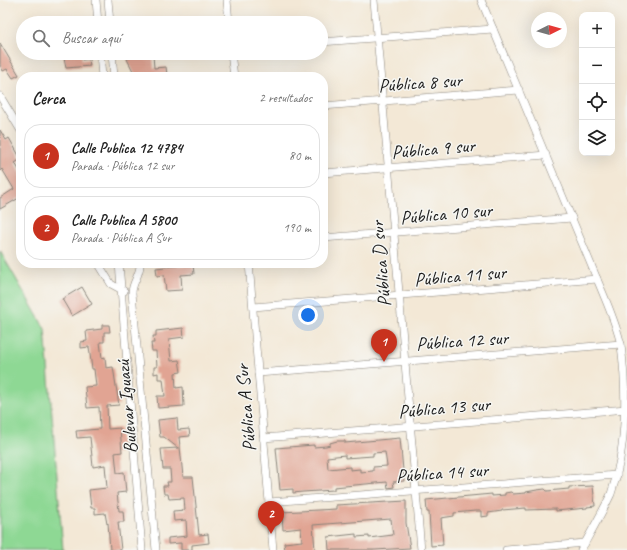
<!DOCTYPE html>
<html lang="es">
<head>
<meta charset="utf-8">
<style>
  body { margin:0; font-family:Caveat,sans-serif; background:#f6f6f6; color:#222 }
  .controls { position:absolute; right:12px; top:12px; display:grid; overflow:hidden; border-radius:8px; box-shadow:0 4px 16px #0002 }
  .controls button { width:36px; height:36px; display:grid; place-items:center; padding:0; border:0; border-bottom:1px solid #e0e0e0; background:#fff; color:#222; font:20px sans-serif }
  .compass { position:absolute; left:531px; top:12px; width:36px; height:36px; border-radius:50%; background:#fff; box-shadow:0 4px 16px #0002; rotate:85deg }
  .you { position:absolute; left:308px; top:315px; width:14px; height:14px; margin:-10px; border:3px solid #fff; border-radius:50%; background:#1a73e8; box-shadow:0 0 0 6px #1a73e833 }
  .badge { display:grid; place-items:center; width:26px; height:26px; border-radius:50%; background:#c8321e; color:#fff; font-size:13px; font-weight:700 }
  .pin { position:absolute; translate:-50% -33px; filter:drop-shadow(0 1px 2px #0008) }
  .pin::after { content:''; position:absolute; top:21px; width:14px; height:12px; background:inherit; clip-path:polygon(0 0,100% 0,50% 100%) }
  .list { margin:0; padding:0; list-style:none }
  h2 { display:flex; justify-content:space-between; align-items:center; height:52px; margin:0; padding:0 16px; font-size:17px }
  h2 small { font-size:13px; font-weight:400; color:#767676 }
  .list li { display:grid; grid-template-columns:26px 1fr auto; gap:12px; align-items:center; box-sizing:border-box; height:64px; margin:0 8px 8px; padding:0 8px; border:1px solid #e0e0e0; border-radius:16px }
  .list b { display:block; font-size:15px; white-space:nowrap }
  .list p { margin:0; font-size:13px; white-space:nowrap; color:#767676 }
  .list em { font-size:13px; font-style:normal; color:#767676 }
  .icon { flex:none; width:22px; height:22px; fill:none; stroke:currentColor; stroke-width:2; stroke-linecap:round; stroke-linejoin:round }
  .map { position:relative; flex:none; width:627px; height:550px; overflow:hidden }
  .search { position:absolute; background:#fff; box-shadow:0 4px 16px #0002; left:16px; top:16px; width:312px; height:44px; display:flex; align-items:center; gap:10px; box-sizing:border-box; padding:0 14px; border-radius:22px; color:#767676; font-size:15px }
  .panel { position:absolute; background:#fff; box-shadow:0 4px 16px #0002; left:16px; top:72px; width:312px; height:196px; border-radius:16px }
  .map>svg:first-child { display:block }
  .green { fill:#8ed894; stroke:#557a58 }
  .building { fill:#e1a493; fill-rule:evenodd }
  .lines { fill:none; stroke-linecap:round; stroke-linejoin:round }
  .minor-casing { stroke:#888279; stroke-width:8 }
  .minor { stroke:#fff; stroke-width:7 }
  .labels { text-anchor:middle; stroke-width:3; stroke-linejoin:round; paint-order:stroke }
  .street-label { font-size:19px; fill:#1c1c1c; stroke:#f6f6f2 }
</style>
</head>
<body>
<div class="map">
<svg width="627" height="550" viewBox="0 0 627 550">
  <rect width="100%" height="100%" fill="#f6f6f2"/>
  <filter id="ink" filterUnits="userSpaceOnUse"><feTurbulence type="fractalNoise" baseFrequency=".025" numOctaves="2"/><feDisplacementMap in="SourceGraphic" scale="8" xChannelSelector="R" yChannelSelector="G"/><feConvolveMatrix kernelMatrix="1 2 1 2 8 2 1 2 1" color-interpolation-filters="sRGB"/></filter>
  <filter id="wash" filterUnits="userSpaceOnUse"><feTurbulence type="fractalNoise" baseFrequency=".012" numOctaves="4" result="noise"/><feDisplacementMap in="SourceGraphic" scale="16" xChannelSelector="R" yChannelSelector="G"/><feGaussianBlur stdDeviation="0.9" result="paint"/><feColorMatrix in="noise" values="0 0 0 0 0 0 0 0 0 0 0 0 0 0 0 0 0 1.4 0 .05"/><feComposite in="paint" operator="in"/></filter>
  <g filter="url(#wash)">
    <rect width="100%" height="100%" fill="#f3e8d6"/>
    <!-- green -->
    <path class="green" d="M 0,251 L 45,329 L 63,550 L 0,550 Z"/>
    <g id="blocks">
      <!-- building -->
      <g class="building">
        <path d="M 0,43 L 19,75 L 13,78 L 7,69 L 3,71 L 0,65 Z"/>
        <path d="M 63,53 L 81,53 L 82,60 L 89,59 L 90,66 L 66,68 Z"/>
        <path d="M 153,55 L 154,68 L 166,67 L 167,75 L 141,77 L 139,74 L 135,75 L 127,59 L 134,56 Z"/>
        <path d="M 0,130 L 6,140 L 9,138 L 21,159 L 15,163 L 21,173 L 21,201 L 19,198 L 0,209 L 0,198 L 14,189 L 2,169 L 0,171 Z"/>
        <path d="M 193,264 L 194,274 L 181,275 L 182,290 L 166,291 L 164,275 L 157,276 L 156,268 Z"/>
        <path d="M 82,287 L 92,304 L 72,316 L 62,299 Z"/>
        <path d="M 102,325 L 109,325 L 110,332 L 104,332 L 104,342 L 100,342 L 102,358 L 105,357 L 106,368 L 113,367 L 119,405 L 107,406 L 108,429 L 120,428 L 122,452 L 115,453 L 117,473 L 124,472 L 126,492 L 117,493 L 119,511 L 123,511 L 124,522 L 118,522 L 121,550 L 110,550 L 108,523 L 107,524 L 105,513 L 95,514 L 95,508 L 91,508 L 89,490 L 107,488 L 105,465 L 93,467 L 90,437 L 77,438 L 76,431 L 100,429 L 99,407 L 87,408 L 85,387 L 96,386 L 94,369 L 92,369 L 89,347 L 81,348 L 81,342 L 87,341 L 86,331 L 102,329 Z"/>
        <path d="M 183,328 L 184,337 L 169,339 L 171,361 L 179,360 L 181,372 L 175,373 L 176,388 L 183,387 L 184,406 L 158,408 L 157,396 L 165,396 L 163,379 L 158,379 L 158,373 L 154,374 L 154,367 L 157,367 L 156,351 L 152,351 L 151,343 L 154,343 L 153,336 L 156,336 L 156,331 Z"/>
        <path d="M 177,418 L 178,430 L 189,429 L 190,436 L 179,437 L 183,477 L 193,477 L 199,535 L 208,534 L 209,543 L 192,545 L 192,550 L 181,550 L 181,543 L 168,544 L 168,538 L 187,536 L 186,520 L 174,521 L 173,511 L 185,510 L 184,498 L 169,499 L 168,494 L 164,494 L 163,486 L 168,486 L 167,482 L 171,482 L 170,469 L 163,469 L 161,449 L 178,448 L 164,437 L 160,437 L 158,420 Z"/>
        <path d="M 400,438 L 404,481 L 393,482 L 394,487 L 388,488 L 387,482 L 334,487 L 334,490 L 303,492 L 293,493 L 293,489 L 280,490 L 276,448 L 314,445 L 314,447 L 326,446 L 330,445 L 330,443 L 337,441 L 345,441 L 345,443 ZM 385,452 L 387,466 L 373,467 L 373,471 L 360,472 L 360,469 L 350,470 L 350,467 L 328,469 L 327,457 L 345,455 L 345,458 L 373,456 L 373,453 Z"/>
        <path d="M 593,486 L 595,506 L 587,507 L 587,508 L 556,511 L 556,509 L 526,510 L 526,508 L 502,510 L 502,511 L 488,513 L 488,516 L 481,517 L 481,511 L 475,511 L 454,513 L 454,516 L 441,518 L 443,545 L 431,546 L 429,512 L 427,512 L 426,500 L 492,494 L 492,496 L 505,495 L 505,493 L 511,492 L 513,494 L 526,493 L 526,492 L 537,490 L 545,489 L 547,491 L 569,489 L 569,487 Z"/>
        <path d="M 406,501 L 406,523 L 410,548 L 375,550 L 329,550 L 328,537 L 356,534 L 356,537 L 369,536 L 369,538 L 393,535 L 391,519 L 313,525 L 315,550 L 285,550 L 284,543 L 302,541 L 301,528 L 283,530 L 282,512 L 336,509 L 336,505 Z"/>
      </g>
    </g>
  </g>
  <g filter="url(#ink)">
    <use href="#blocks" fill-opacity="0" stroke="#888279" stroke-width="1"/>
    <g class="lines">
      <!-- minor casing -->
      <g class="minor-casing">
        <g id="minor">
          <path d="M 96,0 L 98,23"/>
          <path d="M 108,0 L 110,23"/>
          <path d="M 227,0 L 229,23"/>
          <path d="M 374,0 L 421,550"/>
          <path d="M 481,0 L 597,279 C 606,301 616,322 621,345 C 627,392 627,449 611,494 C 602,513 591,532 581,550"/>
          <path d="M 321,42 L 493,29"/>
          <path d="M 100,53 L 102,77"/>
          <path d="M 112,53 L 114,77"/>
          <path d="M 231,53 L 234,77"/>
          <path d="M 0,96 L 21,131"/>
          <path d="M 323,106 L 519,90"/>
          <path d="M 323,173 L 546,155"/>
          <path d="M 323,238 L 572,218"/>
          <path d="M 98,263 L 111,284 L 124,291"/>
          <path d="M 119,263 L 142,550"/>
          <path d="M 140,263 C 141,274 132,282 132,293 L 156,550"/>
          <path d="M 249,263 L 273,550"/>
          <path d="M 253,307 L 597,279"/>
          <path d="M 258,373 L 621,344"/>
          <path d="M 263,438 L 627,409"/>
          <path d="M 269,502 L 617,475"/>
          <path d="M 506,550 L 585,543"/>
        </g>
      </g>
      <!-- minor -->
      <use href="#minor" class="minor"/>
    </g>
  </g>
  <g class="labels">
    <!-- street labels -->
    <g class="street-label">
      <text transform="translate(420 82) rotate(-4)" y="7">Pública 8 sur</text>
      <text transform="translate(433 148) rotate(-5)" y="7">Pública 9 sur</text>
      <text transform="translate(446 213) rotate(-5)" y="7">Pública 10 sur</text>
      <text transform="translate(380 264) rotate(-95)" y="7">Pública D sur</text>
      <text transform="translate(460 275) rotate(-5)" y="7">Pública 11 sur</text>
      <text transform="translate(462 340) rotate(-4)" y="7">Pública 12 sur</text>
      <text transform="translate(126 407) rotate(-95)" y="7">Bulevar Iguazú</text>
      <text transform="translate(444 407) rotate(-5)" y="7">Pública 13 sur</text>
      <text transform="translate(245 408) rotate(-95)" y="7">Pública A Sur</text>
      <text transform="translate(442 472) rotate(-4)" y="7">Pública 14 sur</text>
    </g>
  </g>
</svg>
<div class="controls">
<button>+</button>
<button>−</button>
<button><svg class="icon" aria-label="locate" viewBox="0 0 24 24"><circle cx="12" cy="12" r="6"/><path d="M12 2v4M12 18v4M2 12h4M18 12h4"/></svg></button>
<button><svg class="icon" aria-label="layers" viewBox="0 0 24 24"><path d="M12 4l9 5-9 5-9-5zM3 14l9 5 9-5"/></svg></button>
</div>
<svg class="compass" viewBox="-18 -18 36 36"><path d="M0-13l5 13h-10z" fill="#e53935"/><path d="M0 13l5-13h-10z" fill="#767676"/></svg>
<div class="you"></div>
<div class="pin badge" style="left:384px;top:362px">1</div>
<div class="pin badge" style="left:271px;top:534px">2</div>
<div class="search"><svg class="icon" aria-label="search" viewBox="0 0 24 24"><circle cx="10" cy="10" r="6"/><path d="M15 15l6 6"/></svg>Buscar aquí</div>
<section class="panel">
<h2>Cerca<small>2 resultados</small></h2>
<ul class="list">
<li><span class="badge">1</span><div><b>Calle Publica 12 4784</b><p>Parada · Pública 12 sur</p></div><em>80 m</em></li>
<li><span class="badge">2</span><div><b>Calle Publica A 5800</b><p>Parada · Pública A Sur</p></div><em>190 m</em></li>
</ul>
</section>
</div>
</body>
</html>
